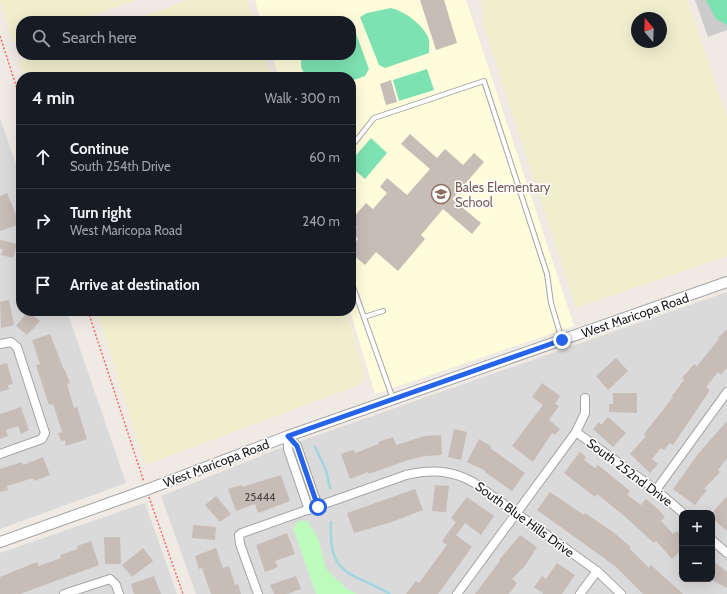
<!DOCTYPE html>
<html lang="en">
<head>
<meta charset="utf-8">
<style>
  body { margin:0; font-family:Cabin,sans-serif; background:#20242c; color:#f1f3f6 }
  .controls { position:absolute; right:12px; bottom:12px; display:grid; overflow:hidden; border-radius:8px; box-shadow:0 4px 16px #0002 }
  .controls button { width:36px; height:36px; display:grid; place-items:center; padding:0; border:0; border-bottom:1px solid #363941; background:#171b24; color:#f1f3f6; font:20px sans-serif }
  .compass { position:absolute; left:631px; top:12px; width:36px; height:36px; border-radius:50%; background:#171b24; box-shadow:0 4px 16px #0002; rotate:341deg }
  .stop { position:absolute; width:12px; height:12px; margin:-9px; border:3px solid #2563eb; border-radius:50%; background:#fff }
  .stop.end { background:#2563eb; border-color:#fff; box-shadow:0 1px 4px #0008 }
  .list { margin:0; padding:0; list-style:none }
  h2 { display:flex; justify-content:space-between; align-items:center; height:52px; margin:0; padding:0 16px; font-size:17px }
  h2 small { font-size:13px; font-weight:400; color:#9ea1a6 }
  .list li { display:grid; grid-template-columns:26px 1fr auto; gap:12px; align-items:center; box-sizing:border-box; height:64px; padding:0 16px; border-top:1px solid #363941 }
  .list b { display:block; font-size:15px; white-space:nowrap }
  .list p { margin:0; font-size:13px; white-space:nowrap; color:#9ea1a6 }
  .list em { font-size:13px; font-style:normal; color:#9ea1a6 }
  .icon { flex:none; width:22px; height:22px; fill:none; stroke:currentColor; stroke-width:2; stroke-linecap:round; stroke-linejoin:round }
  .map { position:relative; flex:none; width:727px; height:594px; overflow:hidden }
  .search { position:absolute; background:#171b24; box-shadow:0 4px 16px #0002; left:16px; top:16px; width:340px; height:44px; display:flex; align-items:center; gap:10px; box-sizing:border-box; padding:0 14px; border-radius:16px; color:#9ea1a6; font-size:15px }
  .panel { position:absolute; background:#171b24; box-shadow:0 4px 16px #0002; left:16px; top:72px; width:340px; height:244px; border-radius:16px }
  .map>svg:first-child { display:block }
  .residential { fill:#dbdada; fill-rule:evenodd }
  .education { fill:#fffcdc }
  .religious { fill:#cbcbcb }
  .farmland { fill:#efeecd; fill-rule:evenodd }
  .park { fill:#bdfbbd }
  .pitch { fill:#7de2b2 }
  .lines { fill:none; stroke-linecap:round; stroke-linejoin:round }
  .stream { stroke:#a1d6df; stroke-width:2.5 }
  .building { fill:#c7bcb6 }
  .service-casing { stroke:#a4a4a4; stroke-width:6 }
  .minor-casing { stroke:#a4a4a4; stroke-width:10 }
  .tertiary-casing { stroke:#a4a4a4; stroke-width:12 }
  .path { stroke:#ff6764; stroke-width:1.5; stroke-dasharray:2 2; stroke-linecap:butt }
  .service { stroke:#fff; stroke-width:4 }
  .minor { stroke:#fff; stroke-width:8 }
  .tertiary { stroke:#fff; stroke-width:10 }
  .route { stroke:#2563eb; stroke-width:5 }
  .labels { text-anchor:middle; stroke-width:3; stroke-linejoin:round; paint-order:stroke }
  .number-label { font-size:11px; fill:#484543 }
  .education-label { font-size:13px; fill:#785e54; stroke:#fff; text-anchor:start }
  .street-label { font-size:13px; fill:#1d1d1d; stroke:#fff }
</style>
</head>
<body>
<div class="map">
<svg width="727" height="594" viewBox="0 0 727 594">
  <rect width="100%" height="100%" fill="#efeae3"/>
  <!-- residential -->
  <g class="residential">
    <path d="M 0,118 L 21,179 L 21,311 L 67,311 L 126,483 L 0,529 Z"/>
    <path d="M 727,292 L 727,594 L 196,594 L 161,496 L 275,450 ZM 682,513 L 712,513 L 712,579 L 682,579 Z"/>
    <path d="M 145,503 L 177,594 L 0,594 L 0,553 Z"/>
  </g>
  <!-- education -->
  <path class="education" d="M 255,0 L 466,0 L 574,326 L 375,394 L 350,311 L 351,77 L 279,77 L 272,55 L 351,55 L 351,21 L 261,21 Z"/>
  <!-- religious -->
  <path class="religious" d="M 695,0 L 727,0 L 727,30 L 708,37 Z"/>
  <!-- farmland -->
  <g class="farmland">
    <path d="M 0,0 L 136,0 L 79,21 L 21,21 L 21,41 L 12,42 Z"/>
    <path d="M 188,0 L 247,0 L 254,21 L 130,21 Z"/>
    <path d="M 482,0 L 687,0 L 727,117 L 727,256 L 576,308 L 483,24 ZM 637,18 L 661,18 L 661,42 L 637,42 Z"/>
    <path d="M 37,55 L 264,55 L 271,77 L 24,77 L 19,61 Z"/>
    <path d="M 97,311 L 346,311 L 365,374 L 361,384 L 145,465 Z"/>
  </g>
  <!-- park -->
  <path class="park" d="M 299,521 L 307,521 L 318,538 L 326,569 L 347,589 L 357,594 L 316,594 L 293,528 Z"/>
  <!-- pitch -->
  <g class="pitch">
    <path d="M 706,0 L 727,0 L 727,25 L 716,19 Z"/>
    <path d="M 391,8 C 404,11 422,24 428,37 C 430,42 429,48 429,53 L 385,68 L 379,65 L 360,17 L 367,13 Z"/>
    <path d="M 342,18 L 351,20 L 369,69 L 365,76 L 351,81 L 351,77 L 306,77 L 301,67 L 301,55 L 351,55 L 351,21 L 327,21 Z"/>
    <path d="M 427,69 L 434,90 L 399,101 L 393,80 Z"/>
    <path d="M 371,138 L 387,153 L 365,179 L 351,167 L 351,161 Z"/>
  </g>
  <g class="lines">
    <!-- stream -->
    <g class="stream">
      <path d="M 315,447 L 326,470 L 330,488"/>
      <path d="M 331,522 C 328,577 350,571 390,594"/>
    </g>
  </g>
  <!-- building -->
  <g class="building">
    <path d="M 420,0 L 444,0 L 457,43 L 436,50 Z"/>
    <path d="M 391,80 L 397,102 L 386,105 L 380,84 Z"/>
    <path d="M 410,134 L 437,158 L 445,149 L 463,165 L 474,153 L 484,162 L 452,199 L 481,223 L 472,234 L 443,209 L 421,235 L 425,239 L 398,271 L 376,252 L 365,265 L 351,253 L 351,247 L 358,239 L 352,233 L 357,227 L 351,222 L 351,220 L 366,203 L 373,209 L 387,193 L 380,187 L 387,178 L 407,195 L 430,169 L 401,144 Z"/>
    <path d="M 7,193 L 20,224 L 0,231 L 0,196 Z"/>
    <path d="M 0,240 L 17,244 L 13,258 L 1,255 L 3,249 L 0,249 Z"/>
    <path d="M 9,300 L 14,325 L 1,328 L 0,302 Z"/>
    <path d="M 28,311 L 40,321 L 27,335 L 16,326 Z"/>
    <path d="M 727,329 L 727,367 L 721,375 L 718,372 L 706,387 L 710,390 L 704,399 L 673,445 L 670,443 L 664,450 L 661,448 L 652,459 L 658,464 L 650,473 L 630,454 L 646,436 L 644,434 L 673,397 L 672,396 L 684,380 L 682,378 L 694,364 L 697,366 L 719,339 L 718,338 Z"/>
    <path d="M 50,334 L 64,370 L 65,370 L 70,383 L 67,384 L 74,408 L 77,407 L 87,439 L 66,446 L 65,440 L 61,441 L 58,433 L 62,432 L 53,404 L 49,405 L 36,365 L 40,364 L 32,340 Z"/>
    <path d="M 616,358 L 628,371 L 608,390 L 596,376 Z"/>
    <path d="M 7,363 L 13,384 L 8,385 L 9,389 L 0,392 L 0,365 Z"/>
    <path d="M 542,383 L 560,396 L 555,404 L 559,406 L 549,420 L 560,429 L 555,435 L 552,433 L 533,462 L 512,446 L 543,405 L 532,397 Z"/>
    <path d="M 613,393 L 637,393 L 637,413 L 609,412 L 609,404 L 613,404 Z"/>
    <path d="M 21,407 L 29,430 L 21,434 L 18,426 L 6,430 L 8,436 L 0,439 L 0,414 Z"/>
    <path d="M 608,417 L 626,433 L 613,447 L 593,429 L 599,422 L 601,425 Z"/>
    <path d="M 727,421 L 727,458 L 718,470 L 720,472 L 704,489 L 707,490 L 695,505 L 673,489 L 698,454 Z"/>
    <path d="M 454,429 L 467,432 L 461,460 L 448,457 Z"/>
    <path d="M 441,435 L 442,455 L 425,456 L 408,460 L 369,474 L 368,472 L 350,479 L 341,454 L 353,450 L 355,453 L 379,444 L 378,442 L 393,437 L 396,445 L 425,436 Z"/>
    <path d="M 479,439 L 491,446 L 490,448 L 525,473 L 512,491 L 485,472 L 486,471 L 467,462 Z"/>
    <path d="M 580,452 L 586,457 L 584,460 L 595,468 L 598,465 L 630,491 L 627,495 L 641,505 L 646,499 L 658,509 L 665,517 L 661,521 L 673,534 L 677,531 L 682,536 L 682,549 L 672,559 L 656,541 L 654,543 L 622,514 L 597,494 L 595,497 L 564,473 Z"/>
    <path d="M 43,457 L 50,475 L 34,481 L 33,478 L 7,486 L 8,490 L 0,492 L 0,469 L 22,462 L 23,465 Z"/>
    <path d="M 281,475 L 290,501 L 258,513 L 255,504 L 236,511 L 228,489 L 241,485 L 242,487 Z"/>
    <path d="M 435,485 L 449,486 L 446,512 L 432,511 Z"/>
    <path d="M 415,489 L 423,510 L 392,522 L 354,533 L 347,513 Z"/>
    <path d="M 550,492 L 584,515 L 585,513 L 613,532 L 631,547 L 629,548 L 649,568 L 651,565 L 683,594 L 643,594 L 615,566 L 537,510 Z"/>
    <path d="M 216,496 L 231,514 L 220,522 L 205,505 Z"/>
    <path d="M 727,496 L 727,531 L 712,518 L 712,513 Z"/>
    <path d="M 467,497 L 494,516 L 481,535 L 465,523 L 456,535 L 472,547 L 438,594 L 406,594 L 416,581 L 419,583 L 447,545 L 442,541 L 456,522 L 451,518 Z"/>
    <path d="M 193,525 L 216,527 L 215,540 L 192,538 Z"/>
    <path d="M 287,533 L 295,554 L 275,561 L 278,567 L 265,572 L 256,545 Z"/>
    <path d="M 520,535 L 537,547 L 525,566 L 512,579 L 517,583 L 509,594 L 475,594 L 500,561 L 499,560 Z"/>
    <path d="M 104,537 L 120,537 L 121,564 L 105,564 Z"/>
    <path d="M 91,541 L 99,565 L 20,594 L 0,594 L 0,577 L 37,562 L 39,566 L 61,558 L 60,555 L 78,549 L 77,546 Z"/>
    <path d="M 143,548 L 153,561 L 132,577 L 122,565 Z"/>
    <path d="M 216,548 L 223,568 L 229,566 L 235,585 L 238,584 L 241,594 L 211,594 L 202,568 L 199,569 L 195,556 Z"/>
    <path d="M 712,560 L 727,572 L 727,588 L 712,580 Z"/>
    <path d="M 557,563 L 575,575 L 562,594 L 544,594 L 534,587 L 542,576 L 546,579 Z"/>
    <path d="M 154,576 L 161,594 L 134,594 L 131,584 Z"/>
    <path d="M 296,576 L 301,589 L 287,594 L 274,594 L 270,585 Z"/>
  </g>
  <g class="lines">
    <!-- service casing -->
    <g class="service-casing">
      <g id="service">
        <path d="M 351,147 L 374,118 L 484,81 L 547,274 L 551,303 L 562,340"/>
        <path d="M 351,281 L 393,399"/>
        <path d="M 364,317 L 383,311"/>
      </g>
    </g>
    <!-- minor casing -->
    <g class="minor-casing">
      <g id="minor">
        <path d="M 0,344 L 11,342 L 17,347 L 45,433 L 42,439 L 0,454"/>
        <path d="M 576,432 L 656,490 L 683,513"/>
        <path d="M 288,436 L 288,449 L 309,510"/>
        <path d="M 288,436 L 297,446 L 318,507"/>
        <path d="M 656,490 L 727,392"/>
        <path d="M 712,540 L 727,553"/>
        <path d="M 64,594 L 110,579 L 116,585 L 119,594"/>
        <path d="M 258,594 L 240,544 L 239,535 L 242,533 L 406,475 C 431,469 451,470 473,482 L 597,571 L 621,594"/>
        <path d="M 457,594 L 576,432 L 585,413 L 585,398"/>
        <path d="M 580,594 L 597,571"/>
      </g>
    </g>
    <!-- tertiary casing -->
    <g class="tertiary-casing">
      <path id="tertiary" d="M 0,542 L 146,490 L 288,436 L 727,282"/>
    </g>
    <!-- path -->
    <g class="path">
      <path d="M 0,36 L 21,101"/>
      <path d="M 88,311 L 144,482"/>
      <path d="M 149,497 L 183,594"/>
    </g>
    <!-- service -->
    <use href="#service" class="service"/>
    <!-- minor -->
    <use href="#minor" class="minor"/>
    <!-- tertiary -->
    <use href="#tertiary" class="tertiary"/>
  </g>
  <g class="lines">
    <!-- route -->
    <path class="route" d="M 318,507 L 297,446 L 288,436 L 562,340"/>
  </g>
  <!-- icons -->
  <defs>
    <g id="school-ring" transform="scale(1)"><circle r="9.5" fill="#fff" stroke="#8d6e63" stroke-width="1.5"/><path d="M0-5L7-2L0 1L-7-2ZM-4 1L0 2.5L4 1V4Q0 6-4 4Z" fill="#8d6e63"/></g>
  </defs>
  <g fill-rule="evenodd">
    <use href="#school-ring" x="441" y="194"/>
  </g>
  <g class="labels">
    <!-- number labels -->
    <g class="number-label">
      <text x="260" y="501">25444</text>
    </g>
    <!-- education labels -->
    <g class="education-label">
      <text x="455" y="192">Bales Elementary<tspan x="455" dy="15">School</tspan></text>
    </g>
    <!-- street labels -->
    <g class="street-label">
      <text transform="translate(635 315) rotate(-19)" y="5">West Maricopa Road</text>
      <text transform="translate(216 463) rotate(-21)" y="5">West Maricopa Road</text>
      <text transform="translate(630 472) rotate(37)" y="5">South 252nd Drive</text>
      <text transform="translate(525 519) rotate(36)" y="5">South Blue Hills Drive</text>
    </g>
  </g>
</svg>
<div class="controls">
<button>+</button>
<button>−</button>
</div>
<svg class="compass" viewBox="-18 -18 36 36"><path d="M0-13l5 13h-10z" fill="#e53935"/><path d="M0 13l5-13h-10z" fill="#9ea1a6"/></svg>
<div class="stop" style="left:318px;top:507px"></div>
<div class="stop end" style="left:562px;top:340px"></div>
<div class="search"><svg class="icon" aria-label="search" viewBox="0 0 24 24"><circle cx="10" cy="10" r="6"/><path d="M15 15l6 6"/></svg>Search here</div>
<section class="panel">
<h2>4 min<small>Walk · 300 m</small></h2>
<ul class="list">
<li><svg class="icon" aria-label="ahead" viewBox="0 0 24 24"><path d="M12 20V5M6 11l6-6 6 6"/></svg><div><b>Continue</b><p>South 254th Drive</p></div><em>60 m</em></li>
<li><svg class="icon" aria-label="right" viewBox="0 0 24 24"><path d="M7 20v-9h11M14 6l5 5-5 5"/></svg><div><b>Turn right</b><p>West Maricopa Road</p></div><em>240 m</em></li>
<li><svg class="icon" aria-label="arrive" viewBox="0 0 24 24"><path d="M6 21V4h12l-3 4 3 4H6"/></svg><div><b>Arrive at destination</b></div></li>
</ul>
</section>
</div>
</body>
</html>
